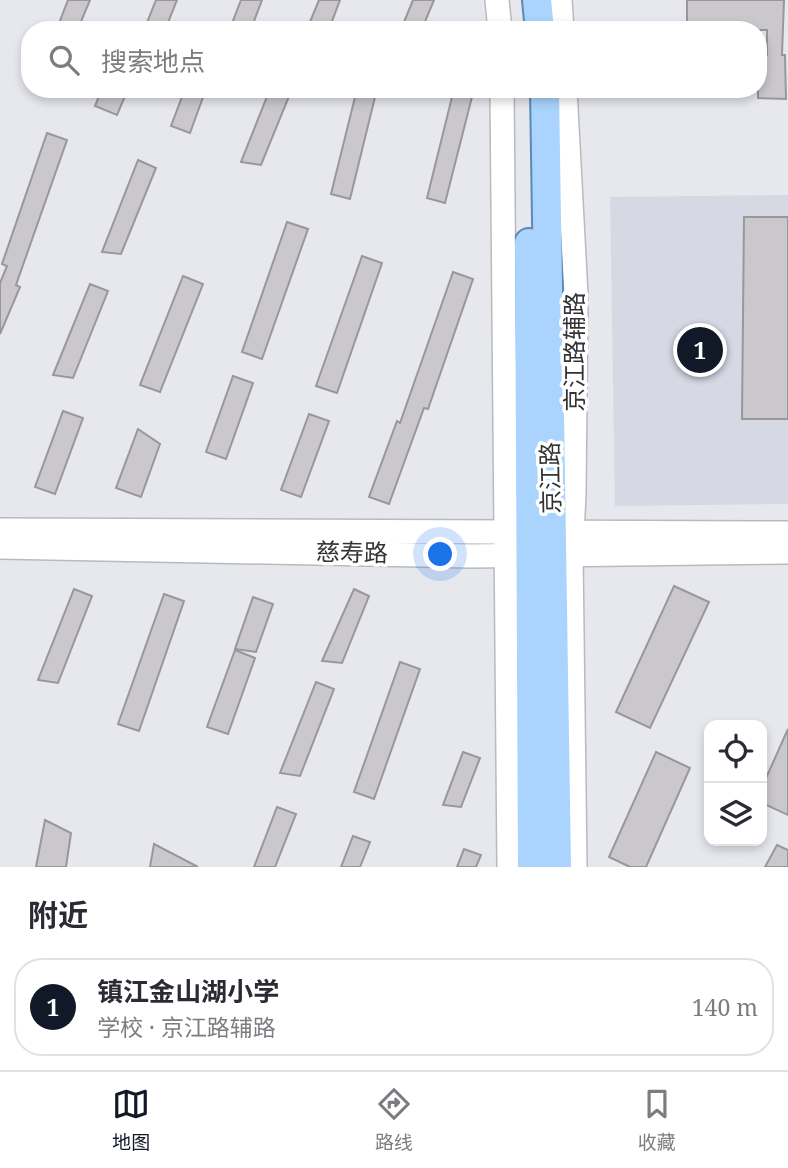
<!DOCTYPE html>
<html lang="zh">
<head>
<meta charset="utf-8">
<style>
  body { margin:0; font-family:"Noto Serif","Noto Sans SC",serif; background:#f7f7f7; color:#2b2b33 }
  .controls { position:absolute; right:21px; bottom:21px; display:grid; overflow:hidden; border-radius:14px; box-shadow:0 4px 10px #0003 }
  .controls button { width:63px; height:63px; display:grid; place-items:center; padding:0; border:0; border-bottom:2px solid #e1e1e2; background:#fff; color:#2b2b33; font:35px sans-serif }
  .you { position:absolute; left:441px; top:555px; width:24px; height:24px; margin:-18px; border:5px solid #fff; border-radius:50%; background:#1a73e8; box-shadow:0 0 0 10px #1a73e833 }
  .badge { display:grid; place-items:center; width:46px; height:46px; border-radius:50%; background:#111827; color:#fff; font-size:23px; font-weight:700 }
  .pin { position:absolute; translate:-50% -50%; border:4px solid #fff; box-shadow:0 2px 7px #0006 }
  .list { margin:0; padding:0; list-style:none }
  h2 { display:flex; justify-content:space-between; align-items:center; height:91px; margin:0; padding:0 28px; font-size:30px }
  h2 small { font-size:23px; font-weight:400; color:#7c7c81 }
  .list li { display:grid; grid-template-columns:46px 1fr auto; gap:21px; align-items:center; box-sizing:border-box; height:98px; margin:0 14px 14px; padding:0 14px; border:2px solid #e1e1e2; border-radius:28px }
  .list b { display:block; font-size:26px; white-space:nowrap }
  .list p { margin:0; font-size:23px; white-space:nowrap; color:#7c7c81 }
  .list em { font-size:23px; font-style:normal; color:#7c7c81 }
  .icon { flex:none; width:38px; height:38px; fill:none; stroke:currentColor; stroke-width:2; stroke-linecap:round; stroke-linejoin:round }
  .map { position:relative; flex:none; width:788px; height:867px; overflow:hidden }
  .search { position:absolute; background:#fff; box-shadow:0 4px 10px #0003; left:21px; right:21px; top:21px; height:77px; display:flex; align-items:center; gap:18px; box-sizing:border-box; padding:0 24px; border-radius:28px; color:#7c7c81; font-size:26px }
  .sheet { height:203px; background:#fff }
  nav { display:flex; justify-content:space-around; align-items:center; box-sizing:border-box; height:98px; border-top:2px solid #e1e1e2; background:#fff; font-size:19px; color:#7c7c81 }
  nav a { display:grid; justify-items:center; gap:4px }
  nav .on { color:#111827 }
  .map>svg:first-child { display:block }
  .built { fill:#d6d8e4 }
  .building { fill:#cac8cd; stroke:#99979b; stroke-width:2 }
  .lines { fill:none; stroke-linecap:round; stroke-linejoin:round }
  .minor-casing { stroke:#b9babf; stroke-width:26 }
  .major-casing { stroke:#5b89b6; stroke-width:32 }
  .minor { stroke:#fff; stroke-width:23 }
  .major { stroke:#aad4fd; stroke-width:28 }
  .labels { text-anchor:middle; stroke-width:7; stroke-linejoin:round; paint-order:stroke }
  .street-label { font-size:24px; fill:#333335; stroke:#fff }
</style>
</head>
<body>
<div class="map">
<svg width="788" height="867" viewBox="0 0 788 867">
  <rect width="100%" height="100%" fill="#e7e8ee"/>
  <!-- built -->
  <path class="built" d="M 788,195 L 788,504 L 615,506 L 610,197 Z"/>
  <!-- building -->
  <g class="building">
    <path d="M 68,0 L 90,0 L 78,29 L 58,26 Z"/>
    <path d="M 156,0 L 177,0 L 165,30 L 144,30 Z"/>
    <path d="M 241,0 L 262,0 L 251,29 L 231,26 Z"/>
    <path d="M 319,0 L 340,0 L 331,24 L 310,22 Z"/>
    <path d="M 413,0 L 434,0 L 422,29 L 402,27 Z"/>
    <path d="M 687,0 L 784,0 L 782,55 L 785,55 L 786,99 L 758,98 L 758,55 L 767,55 L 767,30 L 687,30 Z"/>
    <path d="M 102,89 L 128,89 L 117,115 L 95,106 Z"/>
    <path d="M 185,89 L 206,89 L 190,133 L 171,126 Z"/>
    <path d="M 270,89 L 292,89 L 261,165 L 241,162 Z"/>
    <path d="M 357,89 L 377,89 L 350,199 L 331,194 Z"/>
    <path d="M 454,89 L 474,89 L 445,203 L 427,198 Z"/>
    <path d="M 47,133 L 67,140 L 16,285 L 20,287 L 0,334 L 0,283 L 7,266 L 2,264 Z"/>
    <path d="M 138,160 L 156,168 L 121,254 L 102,252 Z"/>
    <path d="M 744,217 L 788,217 L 788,419 L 742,419 Z"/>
    <path d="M 287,222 L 308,229 L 262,359 L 242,352 Z"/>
    <path d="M 362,256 L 382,263 L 337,393 L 316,386 Z"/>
    <path d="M 453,272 L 473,279 L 428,409 L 424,408 L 389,504 L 369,497 L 397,421 L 400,423 Z"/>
    <path d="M 183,276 L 203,284 L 160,392 L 140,385 Z"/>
    <path d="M 90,284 L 108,291 L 73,378 L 53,375 Z"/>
    <path d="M 233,376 L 253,383 L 226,459 L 206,452 Z"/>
    <path d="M 63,411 L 83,418 L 55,494 L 35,487 Z"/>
    <path d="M 309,414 L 329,421 L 301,497 L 281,490 Z"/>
    <path d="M 138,429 L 160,444 L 141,497 L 116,488 Z"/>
    <path d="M 674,586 L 709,602 L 650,728 L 616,712 Z"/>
    <path d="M 74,589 L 92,596 L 58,683 L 38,680 Z"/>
    <path d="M 354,589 L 369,596 L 342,663 L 322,661 Z"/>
    <path d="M 164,594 L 184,601 L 139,731 L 118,724 Z"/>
    <path d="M 253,597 L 273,604 L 256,652 L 235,649 Z"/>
    <path d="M 235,650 L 255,658 L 228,734 L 207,727 Z"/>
    <path d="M 400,662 L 420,669 L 374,799 L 354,792 Z"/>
    <path d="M 316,682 L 334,689 L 300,776 L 280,773 Z"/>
    <path d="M 788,729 L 788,815 L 762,803 L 762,787 Z"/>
    <path d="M 463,752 L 480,758 L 461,807 L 443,805 Z"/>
    <path d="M 656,752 L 690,768 L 646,867 L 630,867 L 609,857 Z"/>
    <path d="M 277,807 L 296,814 L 275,867 L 254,867 Z"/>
    <path d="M 45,820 L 71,833 L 66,867 L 36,867 Z"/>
    <path d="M 353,836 L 370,842 L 360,867 L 341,867 Z"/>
    <path d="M 154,844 L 198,867 L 150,867 Z"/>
    <path d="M 777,845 L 788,850 L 788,867 L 765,867 Z"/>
    <path d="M 464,849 L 481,855 L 476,867 L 457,867 Z"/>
  </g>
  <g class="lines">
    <!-- minor casing -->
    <g class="minor-casing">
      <g id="minor">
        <path d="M 497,0 L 500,30"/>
        <path d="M 560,0 L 562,30"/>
        <path d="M 502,89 L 509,867"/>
        <path d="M 565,89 L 576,295 L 574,494 L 571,555 L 575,867"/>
        <path d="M 0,530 L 788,533"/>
        <path d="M 0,547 L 471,556 L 788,552"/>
      </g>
    </g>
    <!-- major casing -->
    <g class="major-casing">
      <g id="major">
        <path d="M 537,0 L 540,30"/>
        <path d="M 545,89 L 557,867"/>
        <path d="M 529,243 L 532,867"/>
      </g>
    </g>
    <!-- minor -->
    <use href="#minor" class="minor"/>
    <!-- major -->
    <use href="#major" class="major"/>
  </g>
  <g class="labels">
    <!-- street labels -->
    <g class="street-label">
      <text transform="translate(575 352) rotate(-90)" y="8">京江路辅路</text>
      <text transform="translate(551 478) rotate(-91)" y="8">京江路</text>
      <text transform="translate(352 553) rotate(1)" y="8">慈寿路</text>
    </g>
  </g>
</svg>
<div class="controls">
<button><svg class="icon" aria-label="locate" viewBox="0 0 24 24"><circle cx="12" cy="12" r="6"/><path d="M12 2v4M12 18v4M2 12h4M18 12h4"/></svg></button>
<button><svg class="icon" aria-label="layers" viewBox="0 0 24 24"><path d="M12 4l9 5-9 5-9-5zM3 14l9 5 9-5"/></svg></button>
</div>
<div class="you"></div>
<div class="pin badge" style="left:700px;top:350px">1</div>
<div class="search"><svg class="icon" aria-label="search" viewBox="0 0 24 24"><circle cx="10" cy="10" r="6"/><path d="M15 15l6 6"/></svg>搜索地点</div>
</div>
<section class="sheet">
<h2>附近<small></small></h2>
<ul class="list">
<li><span class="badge">1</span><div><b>镇江金山湖小学</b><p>学校 · 京江路辅路</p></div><em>140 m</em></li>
</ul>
</section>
<nav>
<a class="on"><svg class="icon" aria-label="map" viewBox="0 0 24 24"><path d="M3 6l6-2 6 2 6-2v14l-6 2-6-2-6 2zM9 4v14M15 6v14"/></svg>地图</a>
<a><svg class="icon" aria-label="directions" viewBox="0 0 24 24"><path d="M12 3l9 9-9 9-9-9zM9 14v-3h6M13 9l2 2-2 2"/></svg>路线</a>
<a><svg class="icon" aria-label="saved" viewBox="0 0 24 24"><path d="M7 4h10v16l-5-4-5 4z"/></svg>收藏</a>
</nav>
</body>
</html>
